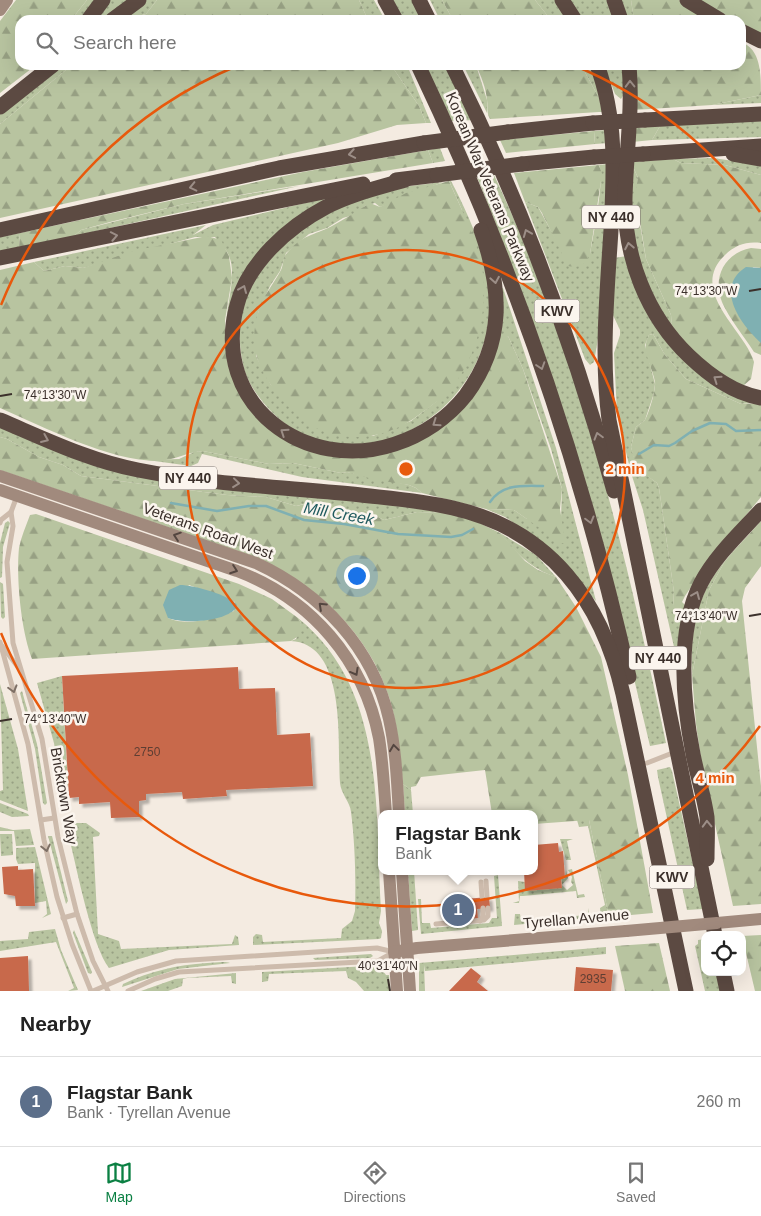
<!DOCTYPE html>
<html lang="en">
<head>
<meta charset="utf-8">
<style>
  body { margin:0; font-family:Arial,sans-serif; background:#f2f2f2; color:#222 }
  .controls { position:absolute; right:15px; bottom:15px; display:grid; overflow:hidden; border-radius:10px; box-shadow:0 5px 20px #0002 }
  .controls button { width:45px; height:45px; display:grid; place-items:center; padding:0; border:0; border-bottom:1px solid #e0e0e0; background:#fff; color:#222; font:25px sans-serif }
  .you { position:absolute; left:356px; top:575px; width:18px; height:18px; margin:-12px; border:4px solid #fff; border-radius:50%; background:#1a73e8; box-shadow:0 0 0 8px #1a73e833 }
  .badge { display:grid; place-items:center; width:32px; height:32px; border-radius:50%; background:#0b8043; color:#fff; font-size:16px; font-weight:700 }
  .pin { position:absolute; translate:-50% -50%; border:2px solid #fff; box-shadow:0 1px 5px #0006 }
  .popup { position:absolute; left:378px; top:810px; width:160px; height:65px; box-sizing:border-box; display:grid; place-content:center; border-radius:10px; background:#fff; filter:drop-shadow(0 1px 4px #0005); font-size:16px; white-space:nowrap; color:#767676 }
  .popup b { font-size:19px; color:#222 }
  .popup::after { content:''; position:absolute; left:50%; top:100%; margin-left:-10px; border:10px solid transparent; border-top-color:#fff }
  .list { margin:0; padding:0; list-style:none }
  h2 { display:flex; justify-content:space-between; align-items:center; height:65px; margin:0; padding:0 20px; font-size:21px }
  h2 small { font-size:16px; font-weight:400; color:#767676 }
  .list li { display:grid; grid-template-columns:32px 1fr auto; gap:15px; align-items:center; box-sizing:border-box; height:90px; padding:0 20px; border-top:1px solid #e0e0e0 }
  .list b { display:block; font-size:19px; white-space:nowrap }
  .list p { margin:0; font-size:16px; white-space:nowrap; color:#767676 }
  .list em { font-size:16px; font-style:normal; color:#767676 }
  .icon { flex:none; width:28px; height:28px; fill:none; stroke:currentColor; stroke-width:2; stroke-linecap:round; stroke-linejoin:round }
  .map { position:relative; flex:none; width:761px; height:991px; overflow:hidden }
  .search { position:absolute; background:#fff; box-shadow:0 5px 20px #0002; left:15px; right:15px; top:15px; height:55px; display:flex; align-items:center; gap:12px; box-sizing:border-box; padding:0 18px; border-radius:15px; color:#767676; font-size:19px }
  .sheet { height:155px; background:#fff }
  nav { display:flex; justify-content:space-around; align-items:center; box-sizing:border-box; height:70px; border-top:1px solid #e0e0e0; background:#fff; font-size:14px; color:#767676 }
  nav a { display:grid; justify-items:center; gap:2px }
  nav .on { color:#0b8043 }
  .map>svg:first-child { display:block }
  .grass { fill:url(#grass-dots) }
  .forest { fill:url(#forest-firs); fill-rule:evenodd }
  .water { fill:#7fb0b2 }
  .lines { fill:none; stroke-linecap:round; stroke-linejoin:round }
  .stream { stroke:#7fb0b2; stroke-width:2.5 }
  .building { fill:#c8694b; filter:url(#shadow) }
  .lane { stroke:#cdbbac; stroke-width:5 }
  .secondary { stroke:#a18a7d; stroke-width:12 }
  .highway { stroke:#5c4a42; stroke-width:15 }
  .secondary-bridge { stroke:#a18a7d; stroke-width:12 }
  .highway-bridge { stroke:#5c4a42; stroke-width:15 }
  .oneway { stroke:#9c8e87 }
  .oneway2 { stroke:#544640 }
  .oneway3 { stroke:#7d6f65 }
  .ticks { fill:none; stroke:#3b302b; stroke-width:2 }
  .ring { fill:none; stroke:#e8590c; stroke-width:2.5 }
  .labels { text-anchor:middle; stroke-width:5; stroke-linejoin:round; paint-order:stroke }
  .number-label { font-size:12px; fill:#5e3e33 }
  .shield { fill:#fbf5ee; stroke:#756b66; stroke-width:1 }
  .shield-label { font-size:14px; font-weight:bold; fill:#3b302b }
  .street-label { font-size:15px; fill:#3b302b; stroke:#fbf5ee }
  .water-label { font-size:16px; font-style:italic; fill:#1f5a5e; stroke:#fbf5ee }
  .ticks-label { font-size:12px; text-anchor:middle; fill:#3b302b; stroke:#fbf5ee; stroke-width:5; stroke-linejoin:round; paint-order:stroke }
  .centre { fill:#e8590c; stroke:#fbf5ee; stroke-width:2.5 }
  .ring-label { font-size:15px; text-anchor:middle; font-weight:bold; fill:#e8590c; stroke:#fbf5ee; stroke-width:5; stroke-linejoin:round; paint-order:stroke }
</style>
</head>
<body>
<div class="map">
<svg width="761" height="991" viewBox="0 0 761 991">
  <defs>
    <pattern id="grass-dots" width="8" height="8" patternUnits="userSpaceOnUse" patternTransform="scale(1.25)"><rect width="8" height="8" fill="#b8c4a0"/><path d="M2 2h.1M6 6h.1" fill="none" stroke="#97a083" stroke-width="1.8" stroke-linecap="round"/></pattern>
    <pattern id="forest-firs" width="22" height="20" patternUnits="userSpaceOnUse" patternTransform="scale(1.25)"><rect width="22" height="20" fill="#b8c4a0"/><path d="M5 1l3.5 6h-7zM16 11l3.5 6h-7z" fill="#97a083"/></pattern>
    <filter id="shadow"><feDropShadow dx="3.5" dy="3.5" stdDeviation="1" flood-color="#0004"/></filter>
  </defs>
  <rect width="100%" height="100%" fill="#f4ebe1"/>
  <!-- grass -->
  <g class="grass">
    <path d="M 87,0 L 98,0 L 83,20 L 71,20 Z"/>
    <path d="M 108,0 L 130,0 L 104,20 L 92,20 Z"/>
    <path d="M 147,0 L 157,0 L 146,14 L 121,20 Z"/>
    <path d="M 359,0 L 374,0 L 385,20 L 368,20 Z"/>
    <path d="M 393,0 L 412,0 L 422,20 L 403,20 Z"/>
    <path d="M 430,0 L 442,0 L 453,20 L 440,20 Z"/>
    <path d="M 535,0 L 555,0 L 569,20 L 551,20 Z"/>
    <path d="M 569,0 L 609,0 L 616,20 L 582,20 Z"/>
    <path d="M 618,0 L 631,0 L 634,20 L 625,20 Z"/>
    <path d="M 63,65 L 72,65 L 0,124 L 0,113 Z"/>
    <path d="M 391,65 L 407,65 L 431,123 L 426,123 L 419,106 Z"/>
    <path d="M 425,65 L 445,65 L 474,120 L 452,121 Z"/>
    <path d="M 463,65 L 476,65 L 487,100 L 487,113 Z"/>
    <path d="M 581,65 L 591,65 L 605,112 L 599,112 L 599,98 Z"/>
    <path d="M 604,65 L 625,65 L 624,94 L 621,99 L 615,94 Z"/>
    <path d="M 761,95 L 761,103 L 712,105 Z"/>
    <path d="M 761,120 L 761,137 L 652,140 L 660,126 Z"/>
    <path d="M 607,130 L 609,143 L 595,144 L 594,131 Z"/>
    <path d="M 440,148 L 445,161 L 433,163 L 428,150 Z"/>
    <path d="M 713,158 L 761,165 L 761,175 L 725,165 L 681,163 L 673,159 Z"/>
    <path d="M 631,162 L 638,178 L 636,202 L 646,259 L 671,315 L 672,329 L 648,289 L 632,235 Z"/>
    <path d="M 608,164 L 599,333 L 594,362 L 590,365 L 585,359 L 525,202 L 538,207 L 561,249 L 590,254 C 593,236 605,178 599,165 Z"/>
    <path d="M 494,175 C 579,355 625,549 666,743 L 650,746 L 606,561 L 495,222 L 477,177 Z"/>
    <path d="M 449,181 L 451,181 C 471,219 488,259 491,303 C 492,320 486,338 480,354 C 447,438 335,481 268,408 C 255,393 245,379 242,359 C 237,334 240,304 254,281 C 280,240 326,209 371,194 C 394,187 420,185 443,182 L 380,207 L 375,203 L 365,206 L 356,214 L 343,218 L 327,228 L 309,234 L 286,253 L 280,271 L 270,286 L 258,313 L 256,356 L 271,385 L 373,436 L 411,421 L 437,401 L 462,210 Z"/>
    <path d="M 299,186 L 74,236 L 81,230 L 184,204 Z"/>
    <path d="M 326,198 L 270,245 L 226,334 C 224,310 238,277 229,256 C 227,249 219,243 215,237 L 195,237 L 83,268 L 65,266 L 44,271 L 34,262 L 206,225 L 193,235 L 213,225 Z"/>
    <path d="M 20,233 L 19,247 L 0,251 L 0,237 Z"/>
    <path d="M 627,256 L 644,300 L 760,402 L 741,404 L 686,379 L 665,355 L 653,334 L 649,335 L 645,345 L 655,384 L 654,393 L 645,420 L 636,427 L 631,447 L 637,468 L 657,483 L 659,488 L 674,592 L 673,606 L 685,609 L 679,669 L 643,510 L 631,473 L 617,414 L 614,353 L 620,335 L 620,330 L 612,313 L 614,258 Z"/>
    <path d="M 503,288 L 556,448 L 596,601 L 523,529 L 505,517 L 486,509 L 514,510 L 527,519 L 561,518 L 562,489 L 551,449 L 523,369 L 508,336 L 497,343 L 501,289 Z"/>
    <path d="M 0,426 L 62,452 L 446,513 L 417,512 L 384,520 L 364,510 L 336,510 L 321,504 L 308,503 L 296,506 L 266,497 L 227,495 L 81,476 L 63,465 L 39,457 L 7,439 L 0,437 Z"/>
    <path d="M 203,451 L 269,464 L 293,463 L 341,473 L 347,472 L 409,485 L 416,488 L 422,493 L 302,477 L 202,454 L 198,463 L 191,466 L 147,460 L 179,459 L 194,452 Z"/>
    <path d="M 8,521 L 10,523 L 3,547 L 2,577 L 0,578 L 0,543 L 5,523 Z"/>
    <path d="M 753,531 L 725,561 L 709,590 L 692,675 C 689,608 705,577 753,531 Z"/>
    <path d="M 500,533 L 536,555 L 556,577 C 531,569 516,553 500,533 Z"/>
    <path d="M 0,582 L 3,584 L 5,617 L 3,619 L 1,617 Z"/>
    <path d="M 298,618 C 386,689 375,810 381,911 L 379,923 L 382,931 L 381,938 L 379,939 L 253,945 L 253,937 L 256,934 L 262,935 L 263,942 L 341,938 L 342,929 L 352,921 L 355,911 C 356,879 355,843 351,812 C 350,802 341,794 340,783 C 337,745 348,644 291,641 L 296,639 L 301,623 Z"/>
    <path d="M 62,676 L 69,805 L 63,806 L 54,743 L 37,683 Z"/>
    <path d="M 0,684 L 18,749 L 28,811 L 0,800 L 0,791 L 3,790 Z"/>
    <path d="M 22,691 L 37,744 L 47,803 L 45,805 L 43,803 L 35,749 L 20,693 Z"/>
    <path d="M 670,767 L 672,771 L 703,909 L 687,910 L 658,777 L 657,770 Z"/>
    <path d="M 403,784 L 411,790 L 413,814 L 405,814 Z"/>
    <path d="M 0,803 L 28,814 L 29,816 L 12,817 L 0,812 Z"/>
    <path d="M 577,820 L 589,820 L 609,917 L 601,918 L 600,908 L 605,905 L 588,826 L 579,827 Z"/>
    <path d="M 66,823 L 86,823 L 100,833 L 99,836 L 93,837 L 98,934 L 119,941 L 121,949 L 232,944 L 235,935 L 238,937 L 239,945 L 169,950 L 109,968 C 92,946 77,870 70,841 L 72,840 Z"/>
    <path d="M 0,827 L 13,830 L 30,829 L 34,845 L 16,846 L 14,831 L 0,831 Z"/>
    <path d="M 0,834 L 12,834 L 13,855 L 1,856 Z"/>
    <path d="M 48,836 L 52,836 L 68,901 L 66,904 Z"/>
    <path d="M 560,839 L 573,839 L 567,841 L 571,860 L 566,860 Z"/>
    <path d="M 35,847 L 51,914 L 42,918 L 47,914 L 46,901 L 35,903 L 35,863 L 18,864 L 16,859 L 16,848 Z"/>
    <path d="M 572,869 L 578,895 L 584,894 L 585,897 L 577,898 L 576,891 L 523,896 L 520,896 L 519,903 L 513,903 L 519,901 L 518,881 L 562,887 L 561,879 L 565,878 L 566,870 L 568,878 L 562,885 L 567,890 L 573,885 L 571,882 L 572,877 L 568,870 Z"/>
    <path d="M 408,871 L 414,871 L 418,930 L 412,931 Z"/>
    <path d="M 498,875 L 502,926 L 421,934 L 418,899 L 421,899 L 422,923 L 430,923 L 431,928 L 489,923 L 492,918 L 497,918 L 494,876 Z"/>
    <path d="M 588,908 L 590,918 L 514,925 L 515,914 L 520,914 L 521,920 L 588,915 Z"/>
    <path d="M 55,929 L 61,950 L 78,990 L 68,991 L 74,988 L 56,942 L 0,951 L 0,941 L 28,939 L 29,932 Z"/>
    <path d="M 74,930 L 92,972 L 91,974 L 88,973 L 73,933 Z"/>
    <path d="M 705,939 L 705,972 L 716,972 L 720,991 L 705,991 L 695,946 L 698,944 L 698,940 Z"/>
    <path d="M 606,947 L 606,954 L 425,971 L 424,965 L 425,991 L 419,991 L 419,963 Z"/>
    <path d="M 371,954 L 373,956 L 370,958 L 315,960 L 313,958 Z"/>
    <path d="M 230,963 L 178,969 L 122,987 L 123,984 C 150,971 177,965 207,963 C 214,963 224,961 230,963 Z"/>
    <path d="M 368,966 L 380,967 L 386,975 L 389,975 L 390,991 L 364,991 L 356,982 L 348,978 L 346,971 L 269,974 L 268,981 L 262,982 L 262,972 Z"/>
    <path d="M 236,973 L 236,984 L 232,983 L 231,976 L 187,978 L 183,979 L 182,986 L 168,991 L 141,991 L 175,979 Z"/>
  </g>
  <!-- forest -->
  <g class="forest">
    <path d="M 16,0 L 87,0 L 71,20 L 20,20 L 20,65 L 36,65 L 0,93 L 0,21 Z"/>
    <path d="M 157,0 L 359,0 L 368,20 L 128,20 L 146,14 Z"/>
    <path d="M 442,0 L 535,0 L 551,20 L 453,20 Z"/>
    <path d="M 631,0 L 679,0 L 710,20 L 634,20 Z"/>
    <path d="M 699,0 L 761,0 L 761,34 L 741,24 L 741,20 L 734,20 Z"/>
    <path d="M 741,42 C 761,49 761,74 761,95 L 712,105 L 634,110 L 636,65 L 741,65 Z"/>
    <path d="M 72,65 L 391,65 L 419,106 L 426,123 L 397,125 L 338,143 L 0,218 L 0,124 Z"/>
    <path d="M 476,65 L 581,65 L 599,98 L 599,112 L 490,119 C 486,112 488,107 487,100 C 486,88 481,76 476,65 Z"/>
    <path d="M 660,126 L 652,140 L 632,142 L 633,128 Z"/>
    <path d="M 594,131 L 595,144 L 506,153 L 500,140 Z"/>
    <path d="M 428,150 L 433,163 L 184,204 L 110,222 L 81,230 L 74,236 L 19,247 L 20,233 L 303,172 Z"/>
    <path d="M 673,159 L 681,163 L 725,165 L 761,175 L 761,243 C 747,241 735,245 725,255 C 687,291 746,331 754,362 L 751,379 L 743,386 L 704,362 L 672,329 L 671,315 L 646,259 L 638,209 L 634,200 L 638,178 L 631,162 Z"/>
    <path d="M 599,165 L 602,174 L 590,254 C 585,265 580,268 568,266 L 542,213 L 538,207 L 525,202 L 514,173 Z"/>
    <path d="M 449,181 C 460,206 473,232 480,258 C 491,300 479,354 452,387 C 443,398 431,406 420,414 C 395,434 362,442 331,434 C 300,426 264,385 256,354 C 253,341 254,326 258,313 C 262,297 273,285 281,270 C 284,264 282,258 287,253 C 303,234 313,236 332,226 C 345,219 357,211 370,203 L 380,207 L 406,193 Z"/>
    <path d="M 207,236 L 221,240 L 229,256 L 232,278 L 225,320 L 226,334 L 244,396 L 319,452 L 431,432 L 501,338 L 508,336 L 523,369 L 562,489 L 560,509 L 565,540 L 564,543 L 561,543 L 514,510 L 486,509 L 422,493 L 416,488 L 409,485 L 376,480 L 347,472 L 341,473 L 293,463 L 269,464 L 203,451 C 188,452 175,460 158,461 C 109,461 44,427 0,408 L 0,270 L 34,262 L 44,271 L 65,266 L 83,268 L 133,251 Z"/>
    <path d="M 751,248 L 761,249 L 761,268 L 753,267 L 738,312 L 761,342 L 761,355 L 754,352 C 744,336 730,320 722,302 C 712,277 725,253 751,248 Z"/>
    <path d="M 653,334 L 665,355 L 686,379 L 741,404 L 761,403 L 761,497 L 708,561 L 685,596 L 682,602 L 686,606 L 677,618 L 673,606 L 674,592 L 659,488 L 657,483 L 636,468 L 631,447 L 636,427 L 645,420 C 649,413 656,390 655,382 C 652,365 640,351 649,335 Z"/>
    <path d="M 0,437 L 7,439 L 39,457 L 63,465 L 81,476 L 227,495 L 266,497 L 296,506 L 315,502 L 336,510 L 364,510 L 384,520 L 417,512 L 446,513 L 467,517 L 500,533 L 525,561 L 538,570 L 556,577 L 576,607 L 601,657 L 628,775 L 653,913 L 609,917 L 589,820 L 534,824 L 534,814 L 492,814 L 485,770 L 421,777 L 416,786 L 411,787 L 411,790 L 403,784 C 400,755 398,725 389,697 C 369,634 319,588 261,559 L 0,470 Z"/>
    <path d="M 36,514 L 239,584 L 272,599 L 298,618 L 301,623 L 300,635 L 291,641 L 32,659 C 21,630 16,579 19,548 C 21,537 26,526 30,515 ZM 189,585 L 235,602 L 234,611 C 213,618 189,627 168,618 Z"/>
    <path d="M 761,521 L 761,566 L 745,588 L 742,601 L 761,786 L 761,904 L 733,906 L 702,765 L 696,724 L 692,675 L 709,590 L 725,561 Z"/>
    <path d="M 761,935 L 761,991 L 755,991 L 742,936 Z"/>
    <path d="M 659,943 L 670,991 L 625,991 L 615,946 Z"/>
  </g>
  <!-- water -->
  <g class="water">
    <path d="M 746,267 L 761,268 L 761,343 C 740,324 714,287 746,267 Z"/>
    <path d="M 180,585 C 193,585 230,595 237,605 L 236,608 C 225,622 183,624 168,618 L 163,605 L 169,590 Z"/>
  </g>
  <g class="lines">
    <!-- stream -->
    <g class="stream">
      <path d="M 639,454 L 654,445 L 669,446 L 675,443 L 692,431 L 710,423 L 726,424 L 736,431 L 761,430"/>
      <path d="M 490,502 C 503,483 524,486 543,486"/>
      <path d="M 171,503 L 217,511 L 249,506 L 266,506 L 304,520 L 344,524 L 398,534 L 451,537 L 462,535 L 473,529"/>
    </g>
  </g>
  <!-- building -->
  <g class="building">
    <path d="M 238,667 L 239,689 L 275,688 L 277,735 L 310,733 L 313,786 L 226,790 L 227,796 L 183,799 L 182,792 L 146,794 L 146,800 L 139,801 L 139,817 L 111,818 L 110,802 L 79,804 L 79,797 L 69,798 L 62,676 Z"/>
    <path d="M 558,843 L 559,852 L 563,851 L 565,878 L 561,879 L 562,888 L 525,891 L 524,871 L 534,871 L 534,845 Z"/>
    <path d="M 18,866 L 18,870 L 33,869 L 35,906 L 16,906 L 15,896 L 4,894 L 2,867 Z"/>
    <path d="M 489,897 L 490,908 L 477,909 L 478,919 L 454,921 L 452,900 Z"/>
    <path d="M 28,956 L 29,991 L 0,991 L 0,958 Z"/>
    <path d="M 576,967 L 613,970 L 611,991 L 574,991 Z"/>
    <path d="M 471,968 L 481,976 L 477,982 L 488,991 L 449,991 Z"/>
  </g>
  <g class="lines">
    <!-- lane -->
    <g class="lane">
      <path d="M 17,496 L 11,512 L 13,526 L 7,562 L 13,643 L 42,739 L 58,837 L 77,914 L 93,961 L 108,991"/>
      <path d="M 0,523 L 1,520 L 11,512"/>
      <path d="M 0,642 L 28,744 L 44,840 L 57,897 L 72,944 L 91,991"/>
      <path d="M 2,646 L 18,667"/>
      <path d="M 647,763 L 675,752"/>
      <path d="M 41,820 L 54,818"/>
      <path d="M 486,881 L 487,897"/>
      <path d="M 481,882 L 482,897"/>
      <path d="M 63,918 L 77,914"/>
      <path d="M 480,921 L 483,916 L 483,908"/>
      <path d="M 436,924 L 484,920 L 488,916 L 488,908"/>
      <path d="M 93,991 L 137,972 L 176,961 L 377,948 L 394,952"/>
      <path d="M 128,991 L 155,979 L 179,972 L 378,961 L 394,952"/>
    </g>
    <!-- secondary -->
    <g class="secondary">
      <path d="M 0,10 L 7,0"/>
      <path d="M 0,476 L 256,563 C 321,593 373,648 389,719 C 396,750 397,782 399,814"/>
      <path d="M 0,490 L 237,571 C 311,599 364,660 379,738 C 383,763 384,788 386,814"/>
      <path d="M 389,871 L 397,991"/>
      <path d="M 402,871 L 410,991"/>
      <path d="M 717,923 L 761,919"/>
      <path d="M 394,952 L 417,948 L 626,931"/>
    </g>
    <!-- highway -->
    <g class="highway">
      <path d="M 385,0 L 396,20"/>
      <path d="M 419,0 L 429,20"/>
      <path d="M 562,0 L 575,20"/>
      <path d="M 614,0 L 621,20"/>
      <path d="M 687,0 L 720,20"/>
      <path d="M 88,20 L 103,0"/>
      <path d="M 112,20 L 139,0"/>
      <path d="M 741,31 L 761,41"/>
      <path d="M 418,65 C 511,260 582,466 629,677"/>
      <path d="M 452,65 C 520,201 574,344 614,491"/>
      <path d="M 597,65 C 617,118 614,174 611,230 C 607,294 601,356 609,420 L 715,935"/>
      <path d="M 629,65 C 633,109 626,154 625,198 C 624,257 647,316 689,356 C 710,376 733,393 761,398"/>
      <path d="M 0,107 L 53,65"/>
      <path d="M 645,120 L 761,114"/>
      <path d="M 508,132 L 593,123"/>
      <path d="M 643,154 L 761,146"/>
      <path d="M 733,154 L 761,159"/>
      <path d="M 522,164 L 594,157"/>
      <path d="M 396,180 L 437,175"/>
      <path d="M 405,180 C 378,188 351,194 326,207 C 288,227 248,263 237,305 C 210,404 305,474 395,444 C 422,435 448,418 466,395 C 505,342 502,289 481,230"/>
      <path d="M 0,230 L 279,168 L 424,143"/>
      <path d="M 0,258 L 363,184"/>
      <path d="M 0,420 C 45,439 90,461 138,470 C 208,484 281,487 352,494 C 385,498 420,500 453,508 C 550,530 602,601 623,694 L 686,991"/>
      <path d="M 707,859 C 707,845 708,831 707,817 C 704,796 697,775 693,754 C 683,703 676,631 701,583 C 715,556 740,533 761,510"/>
      <path d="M 723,972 L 727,991"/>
    </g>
    <!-- secondary-bridge -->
    <path class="secondary-bridge" d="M 626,931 L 717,923"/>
    <!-- highway-bridge -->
    <g class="highway-bridge">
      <path d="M 593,123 L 645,120"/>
      <path d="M 424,143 L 508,132"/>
      <path d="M 594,157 L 643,154"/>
      <path d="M 437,175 L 522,164"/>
    </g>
  </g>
  <!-- one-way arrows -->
  <defs><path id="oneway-chevron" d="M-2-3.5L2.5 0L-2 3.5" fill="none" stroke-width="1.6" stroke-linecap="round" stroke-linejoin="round" transform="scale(1.25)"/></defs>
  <g class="oneway">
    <use href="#oneway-chevron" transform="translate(630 84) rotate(-91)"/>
    <use href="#oneway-chevron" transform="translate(352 154) rotate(170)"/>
    <use href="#oneway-chevron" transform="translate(193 187) rotate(167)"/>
    <use href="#oneway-chevron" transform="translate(527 233) rotate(-112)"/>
    <use href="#oneway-chevron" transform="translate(114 236) rotate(-11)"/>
    <use href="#oneway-chevron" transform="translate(629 246) rotate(-101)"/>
    <use href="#oneway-chevron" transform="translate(495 280) rotate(80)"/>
    <use href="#oneway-chevron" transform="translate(243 289) rotate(-67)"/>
    <use href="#oneway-chevron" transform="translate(541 366) rotate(72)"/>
    <use href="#oneway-chevron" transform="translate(717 379) rotate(-145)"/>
    <use href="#oneway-chevron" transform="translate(436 423) rotate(145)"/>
    <use href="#oneway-chevron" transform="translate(284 432) rotate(-146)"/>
    <use href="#oneway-chevron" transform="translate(598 436) rotate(-106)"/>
    <use href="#oneway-chevron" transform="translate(45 439) rotate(23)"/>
    <use href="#oneway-chevron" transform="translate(236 483) rotate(6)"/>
    <use href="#oneway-chevron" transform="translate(590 520) rotate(75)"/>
    <use href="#oneway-chevron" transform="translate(696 595) rotate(-67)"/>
    <use href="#oneway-chevron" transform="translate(707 824) rotate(-92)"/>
  </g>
  <g class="oneway2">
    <use href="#oneway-chevron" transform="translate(177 536) rotate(-161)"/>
    <use href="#oneway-chevron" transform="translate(234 570) rotate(20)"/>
    <use href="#oneway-chevron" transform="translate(322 606) rotate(-137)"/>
    <use href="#oneway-chevron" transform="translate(355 672) rotate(61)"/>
    <use href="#oneway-chevron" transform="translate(394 748) rotate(-98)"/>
  </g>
  <g class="oneway3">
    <use href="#oneway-chevron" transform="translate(13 689) rotate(74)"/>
    <use href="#oneway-chevron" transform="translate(46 848) rotate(77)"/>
  </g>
  <!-- ticks -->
  <path class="ticks" d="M 749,291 L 761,289M 0,396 L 12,394M 749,616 L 761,614M 0,721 L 12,719M 388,979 L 390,991"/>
  <!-- distance rings -->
  <g class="ring">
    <circle cx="406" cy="469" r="219"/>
    <path d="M760 726A437 437 0 0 1 1 633M1 305A437 437 0 0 1 239 65M573 65A437 437 0 0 1 760 212"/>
  </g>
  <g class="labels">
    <!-- number labels -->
    <g class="number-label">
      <text x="147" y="756">2750</text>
      <text x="593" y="983">2935</text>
    </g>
    <!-- shield labels -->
    <g class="shield">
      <rect x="582" y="205.5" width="58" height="23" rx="4"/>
      <rect x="534.5" y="299.5" width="45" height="23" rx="4"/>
      <rect x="159" y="466.5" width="58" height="23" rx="4"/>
      <rect x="629" y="646.5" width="58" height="23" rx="4"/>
      <rect x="649.5" y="865.5" width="45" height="23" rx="4"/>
    </g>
    <g class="shield-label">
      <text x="611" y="222">NY 440</text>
      <text x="557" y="316">KWV</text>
      <text x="188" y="483">NY 440</text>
      <text x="658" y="663">NY 440</text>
      <text x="672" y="882">KWV</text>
    </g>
    <!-- street labels -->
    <g class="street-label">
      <text transform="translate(490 187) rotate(67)" y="5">Korean War Veterans Parkway</text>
      <text transform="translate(208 531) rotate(20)" y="5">Veterans Road West</text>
      <text transform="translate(64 796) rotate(80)" y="5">Bricktown Way</text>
      <text transform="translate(576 919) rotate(-5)" y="5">Tyrellan Avenue</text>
    </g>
    <!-- water labels -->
    <g class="water-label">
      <text transform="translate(339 513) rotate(10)" y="6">Mill Creek</text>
    </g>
  </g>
  <g class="ticks-label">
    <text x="706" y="295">74°13'30"W</text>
    <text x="55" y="399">74°13'30"W</text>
    <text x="706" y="620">74°13'40"W</text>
    <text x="55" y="723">74°13'40"W</text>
    <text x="388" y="970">40°31'40"N</text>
  </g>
  <circle cx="406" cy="469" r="8" class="centre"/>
  <g class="ring-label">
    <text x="625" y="474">2 min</text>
    <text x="715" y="783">4 min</text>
  </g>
</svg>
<div class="controls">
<button><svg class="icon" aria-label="locate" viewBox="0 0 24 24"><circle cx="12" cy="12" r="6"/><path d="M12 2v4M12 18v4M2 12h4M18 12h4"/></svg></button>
</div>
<div class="you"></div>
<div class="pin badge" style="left:458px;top:910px;background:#5c6f8a">1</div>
<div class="popup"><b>Flagstar Bank</b>Bank</div>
<div class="search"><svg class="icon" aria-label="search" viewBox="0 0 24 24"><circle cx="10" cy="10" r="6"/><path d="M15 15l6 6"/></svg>Search here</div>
</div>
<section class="sheet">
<h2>Nearby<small></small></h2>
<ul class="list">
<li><span class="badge" style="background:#5c6f8a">1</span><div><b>Flagstar Bank</b><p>Bank · Tyrellan Avenue</p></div><em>260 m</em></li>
</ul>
</section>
<nav>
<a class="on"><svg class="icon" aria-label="map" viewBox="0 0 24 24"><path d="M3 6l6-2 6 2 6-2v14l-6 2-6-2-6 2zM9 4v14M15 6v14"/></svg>Map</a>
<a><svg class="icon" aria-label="directions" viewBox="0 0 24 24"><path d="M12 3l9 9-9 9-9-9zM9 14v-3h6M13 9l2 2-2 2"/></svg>Directions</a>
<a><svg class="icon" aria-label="saved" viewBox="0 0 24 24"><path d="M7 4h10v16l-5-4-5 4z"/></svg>Saved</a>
</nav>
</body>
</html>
